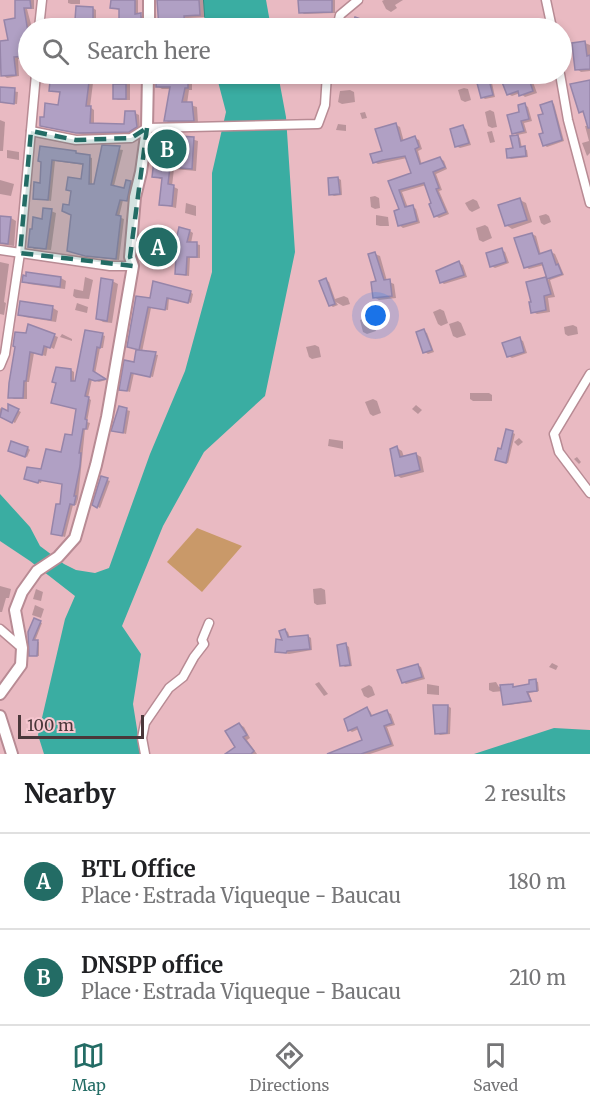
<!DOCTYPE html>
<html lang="en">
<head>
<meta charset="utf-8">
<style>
  body { margin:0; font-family:Merriweather,serif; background:#f2f2f2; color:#202124 }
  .scale { position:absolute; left:18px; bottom:15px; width:126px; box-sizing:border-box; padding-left:6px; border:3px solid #4a373a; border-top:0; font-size:16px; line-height:21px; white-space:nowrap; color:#4a373a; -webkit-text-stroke:4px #f6c6cf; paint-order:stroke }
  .you { position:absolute; left:376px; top:316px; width:21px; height:21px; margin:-15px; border:4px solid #fff; border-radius:50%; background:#1a73e8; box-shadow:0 0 0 9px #1a73e833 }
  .badge { display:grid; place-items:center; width:39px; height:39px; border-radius:50%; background:#236c65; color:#fff; font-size:20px; font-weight:700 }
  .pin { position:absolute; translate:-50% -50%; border:3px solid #fff; box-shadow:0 2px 6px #0006 }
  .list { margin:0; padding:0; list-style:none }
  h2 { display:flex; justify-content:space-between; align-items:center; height:78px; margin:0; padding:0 24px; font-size:26px }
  h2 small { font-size:20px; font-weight:400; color:#757577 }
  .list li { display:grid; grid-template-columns:39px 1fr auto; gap:18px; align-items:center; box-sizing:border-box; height:96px; padding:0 24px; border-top:2px solid #e0e0e0 }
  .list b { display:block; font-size:22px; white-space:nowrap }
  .list p { margin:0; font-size:20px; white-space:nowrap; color:#757577 }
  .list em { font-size:20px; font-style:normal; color:#757577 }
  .icon { flex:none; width:33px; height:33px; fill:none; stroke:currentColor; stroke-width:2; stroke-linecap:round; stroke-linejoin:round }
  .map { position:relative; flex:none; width:590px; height:754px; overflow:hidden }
  .search { position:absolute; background:#fff; box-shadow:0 3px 9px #0003; left:18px; right:18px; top:18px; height:66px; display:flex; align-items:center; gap:15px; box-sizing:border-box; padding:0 21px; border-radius:33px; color:#757577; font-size:22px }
  .sheet { height:270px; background:#fff }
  nav { display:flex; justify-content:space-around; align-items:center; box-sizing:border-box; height:84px; border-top:2px solid #e0e0e0; background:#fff; font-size:16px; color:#757577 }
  nav a { display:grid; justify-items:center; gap:3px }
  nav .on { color:#236c65 }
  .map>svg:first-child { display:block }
  .green { fill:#c99969 }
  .water { fill:#3aada2 }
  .shadow { fill:#0003 }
  .building { fill:#b0a0c4; stroke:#9685a9; stroke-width:1.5 }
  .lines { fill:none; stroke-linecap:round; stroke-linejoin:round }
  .minor-casing { stroke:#b88b94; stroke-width:11 }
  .major-casing { stroke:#b88b94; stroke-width:14 }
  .minor { stroke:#fff; stroke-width:8 }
  .major { stroke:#fff; stroke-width:10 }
  .marked { fill:#236c65; fill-opacity:0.2; stroke:#236c65; stroke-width:4.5; stroke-dasharray:12 8; stroke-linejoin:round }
</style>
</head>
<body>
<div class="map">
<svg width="590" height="754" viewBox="0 0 590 754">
  <rect width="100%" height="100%" fill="#e9bac2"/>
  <!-- green -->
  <path class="green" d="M 197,528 L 242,546 L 202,592 L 167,562 Z"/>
  <!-- water -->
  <g class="water">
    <path d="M 203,0 L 266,0 L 271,28 L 205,28 Z"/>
    <path d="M 216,74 L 278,74 L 286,117 L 295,252 L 265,396 L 204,452 L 163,526 L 122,626 L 141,654 L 133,704 L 141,754 L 44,754 L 38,735 L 65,619 L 75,596 L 30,561 L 0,541 L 0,494 L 30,527 L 40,546 L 64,564 L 76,570 L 95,573 L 109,568 L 150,454 L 185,371 L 212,272 L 212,173 L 226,112 Z"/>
    <path d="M 554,728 L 590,730 L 590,754 L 474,754 Z"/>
  </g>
  <!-- shadow -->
  <g class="shadow">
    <path d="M 16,0 L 34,0 L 34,9 L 27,9 L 32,28 L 28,28 L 28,58 L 18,59 L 19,76 L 7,78 L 3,75 L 0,42 L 10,41 L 17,19 Z"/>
    <path d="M 68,0 L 80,0 L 80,4 L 71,4 L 68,3 Z"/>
    <path d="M 112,0 L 138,0 L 138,15 L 144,17 L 144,23 L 140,23 L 139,28 L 110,28 L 110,25 L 121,25 L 120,10 L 112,8 Z"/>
    <path d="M 158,0 L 204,0 L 205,17 L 188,18 L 189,28 L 160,28 Z"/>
    <path d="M 310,0 L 335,0 L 335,13 L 304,14 L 301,12 Z"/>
    <path d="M 384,0 L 403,0 L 395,5 L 397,8 L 391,12 L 386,9 L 382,1 Z"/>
    <path d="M 93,8 L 96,10 L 96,21 L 80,21 L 77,19 Z"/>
    <path d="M 533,21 L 536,23 L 538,28 L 509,28 Z"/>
    <path d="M 585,43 L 590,45 L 590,71 L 581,72 L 577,69 Z"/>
    <path d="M 52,74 L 99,74 L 99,83 L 93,83 L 90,107 L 94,110 L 94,125 L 126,126 L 135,113 L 139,115 L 140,129 L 133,133 L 84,135 L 41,125 L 45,118 L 60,106 L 62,93 L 50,90 Z"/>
    <path d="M 99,74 L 133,74 L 130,74 L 130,100 L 118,100 L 114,98 L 114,74 Z"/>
    <path d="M 158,74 L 200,74 L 200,79 L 192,79 L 192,90 L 189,90 L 187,104 L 197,107 L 198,123 L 170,123 L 165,120 L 171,89 L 162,89 L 157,86 Z"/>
    <path d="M 305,74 L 328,74 L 327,76 Z"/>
    <path d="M 506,74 L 530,74 L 537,93 L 525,97 L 520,93 L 512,96 L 508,94 Z"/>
    <path d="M 489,81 L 492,83 L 495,97 L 485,99 L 482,97 Z"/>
    <path d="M 464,88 L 468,89 L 471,100 L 465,102 L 461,100 L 458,90 Z"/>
    <path d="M 0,89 L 18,92 L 17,104 L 0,103 Z"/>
    <path d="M 350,90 L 354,92 L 355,102 L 342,104 L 338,102 L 340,91 Z"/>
    <path d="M 590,97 L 590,153 L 587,156 L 582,143 L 589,141 L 585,126 L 589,126 L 585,113 L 580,112 Z"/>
    <path d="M 551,102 L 554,104 L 564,141 L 547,147 L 544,145 L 545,115 Z"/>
    <path d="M 525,105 L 528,107 L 532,121 L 524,123 L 527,133 L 517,135 L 514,133 Z"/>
    <path d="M 490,110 L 494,112 L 497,127 L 492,128 L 488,126 L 485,112 Z"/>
    <path d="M 365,112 L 367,118 L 362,119 L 360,113 Z"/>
    <path d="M 0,120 L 5,122 L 3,151 L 0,151 Z"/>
    <path d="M 338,124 L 346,125 L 346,131 L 336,130 Z"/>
    <path d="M 396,125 L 400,127 L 404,142 L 415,138 L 419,140 L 422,149 L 418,151 L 422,165 L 440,158 L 444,161 L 447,169 L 436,174 L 442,190 L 439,191 L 449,214 L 439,218 L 436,216 L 426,185 L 402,192 L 408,208 L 413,207 L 416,209 L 420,223 L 403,228 L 399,225 L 401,210 L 390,182 L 413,174 L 407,158 L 378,164 L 374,162 L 383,152 Z"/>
    <path d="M 463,127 L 466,129 L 471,145 L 460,148 L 456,146 Z"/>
    <path d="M 492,131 L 495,142 L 490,143 L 487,132 Z"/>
    <path d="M 178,135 L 198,141 L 196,171 L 174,169 L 172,186 L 178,189 L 176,208 L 160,204 L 163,180 L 153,176 Z"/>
    <path d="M 517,136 L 520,138 L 522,148 L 527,150 L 528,157 L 511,159 L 508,157 L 515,149 Z"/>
    <path d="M 103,147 L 123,150 L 114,186 L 125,189 L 131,182 L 134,184 L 130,202 L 123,200 L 119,217 L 124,219 L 119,260 L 89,257 L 71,252 L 73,215 L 70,207 L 82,181 L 84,165 L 55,161 L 51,201 L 34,198 L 41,184 L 42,162 L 75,152 L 92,158 L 92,185 L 95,186 Z"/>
    <path d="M 7,150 L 19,152 L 19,160 L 7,158 Z"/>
    <path d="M 338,178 L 341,180 L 342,195 L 334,196 L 330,194 Z"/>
    <path d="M 0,180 L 14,184 L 11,196 L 0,194 Z"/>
    <path d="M 375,196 L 379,198 L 380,208 L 375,209 L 371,207 L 370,197 Z"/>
    <path d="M 473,199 L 477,201 L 480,208 L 472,212 L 469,210 L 465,203 Z"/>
    <path d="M 520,200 L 526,203 L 532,222 L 512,229 L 506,225 Z"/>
    <path d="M 186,203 L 196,206 L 196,216 L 185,213 Z"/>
    <path d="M 51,211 L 56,213 L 51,250 L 34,249 L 30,246 L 44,220 Z"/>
    <path d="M 546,214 L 549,216 L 551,222 L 544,225 L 541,223 L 539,216 Z"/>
    <path d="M 376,215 L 388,217 L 389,226 L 380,226 L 376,225 Z"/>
    <path d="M 0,217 L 11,218 L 16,221 L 14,246 L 0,244 Z"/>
    <path d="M 485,225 L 488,227 L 492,238 L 483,242 L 479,240 L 476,228 Z"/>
    <path d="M 190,231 L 193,233 L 191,243 L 200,245 L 200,258 L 190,258 L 189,276 L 176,274 L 178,257 L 164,255 L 163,264 L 152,262 L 153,254 Z"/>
    <path d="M 532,234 L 536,236 L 541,255 L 551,252 L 555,254 L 564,275 L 550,280 L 555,297 L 548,298 L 550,312 L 537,314 L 533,312 L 546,278 L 549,280 L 544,265 L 529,269 L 526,267 Z"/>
    <path d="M 502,250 L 505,252 L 509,263 L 495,268 L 491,266 Z"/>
    <path d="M 375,254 L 380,256 L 387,281 L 394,284 L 396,298 L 379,300 L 374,297 L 378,282 Z"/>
    <path d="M 0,262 L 9,264 L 4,302 L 6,303 L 4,315 L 0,314 Z"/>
    <path d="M 459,263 L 463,265 L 467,277 L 444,284 L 441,282 Z"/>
    <path d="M 27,274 L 61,278 L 66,281 L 65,289 L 29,284 L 24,281 Z"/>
    <path d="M 85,277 L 93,280 L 89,299 L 76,298 L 73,296 L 74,289 L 83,291 Z"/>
    <path d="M 326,280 L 329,282 L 335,299 L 344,296 L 348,298 L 350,304 L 343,306 L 336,302 L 338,305 L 333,307 L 330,305 Z"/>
    <path d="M 112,281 L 118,284 L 112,323 L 103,322 L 97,318 Z"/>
    <path d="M 190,292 L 193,294 L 191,303 L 169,298 L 168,310 L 151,308 L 142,352 L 158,355 L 153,377 L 134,373 L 130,392 L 121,389 L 135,364 L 138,350 L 128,347 L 151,300 Z"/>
    <path d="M 21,303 L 53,308 L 58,311 L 56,322 L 25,317 L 19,314 Z"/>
    <path d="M 77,303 L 88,307 L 87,313 L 75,310 Z"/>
    <path d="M 440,309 L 444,311 L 448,323 L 441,326 L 438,324 L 433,312 Z"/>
    <path d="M 369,317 L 373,319 L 376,331 L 367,334 L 363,332 L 360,320 Z"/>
    <path d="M 458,321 L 461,323 L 466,335 L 457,338 L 453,336 L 449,324 Z"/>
    <path d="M 573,325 L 577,327 L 578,334 L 568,336 L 565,334 L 564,327 Z"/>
    <path d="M 29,326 L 58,337 L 54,349 L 48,346 L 46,356 L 34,353 L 29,382 L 27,382 L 27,399 L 14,399 L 10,397 Z"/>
    <path d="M 424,331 L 427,333 L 434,352 L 428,354 L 425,352 Z"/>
    <path d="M 62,334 L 72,339 L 72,341 L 60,337 Z"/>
    <path d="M 102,335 L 105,336 L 103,348 L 100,348 L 95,374 L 106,380 L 99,382 L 92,379 L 88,398 L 91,400 L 87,422 L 90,423 L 88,430 L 85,429 L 78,499 L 76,505 L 73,505 L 65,537 L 52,533 L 61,506 L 64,484 L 42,480 L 41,483 L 28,480 L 62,454 L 73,437 L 77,409 L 56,404 L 71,370 L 74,372 L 74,385 Z"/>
    <path d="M 519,339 L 523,341 L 527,353 L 512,358 L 508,356 Z"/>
    <path d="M 315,345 L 319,347 L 321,357 L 312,359 L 309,357 L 306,347 Z"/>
    <path d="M 470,393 L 489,393 L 492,395 L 492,401 L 473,401 L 470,399 Z"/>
    <path d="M 373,399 L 377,401 L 381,413 L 373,416 L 370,414 L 365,402 Z"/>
    <path d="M 416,405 L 422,410 L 418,414 L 412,409 Z"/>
    <path d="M 9,406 L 21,412 L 15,423 L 0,416 L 0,408 L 9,414 Z"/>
    <path d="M 120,408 L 130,411 L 126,434 L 113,430 Z"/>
    <path d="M 513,433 L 515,434 L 508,463 L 499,461 L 502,451 Z"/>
    <path d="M 519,438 L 523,442 L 518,446 L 514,442 Z"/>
    <path d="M 329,439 L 343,441 L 343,449 L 328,446 Z"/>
    <path d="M 28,448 L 30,450 L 27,457 L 12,452 Z"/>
    <path d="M 397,448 L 402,451 L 404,457 L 416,454 L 421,457 L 424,472 L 401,478 L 396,475 Z"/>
    <path d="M 577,457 L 581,462 L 579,464 L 574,459 Z"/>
    <path d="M 102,478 L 110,481 L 100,508 L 94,505 Z"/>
    <path d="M 0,586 L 11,589 L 9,598 L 6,598 L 2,612 L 0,612 Z"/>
    <path d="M 321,588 L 325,590 L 326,604 L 317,605 L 314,603 L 313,589 Z"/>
    <path d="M 36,589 L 43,592 L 41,601 L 33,599 Z"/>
    <path d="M 35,605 L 44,609 L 41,618 L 32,615 Z"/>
    <path d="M 35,620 L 42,623 L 35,641 L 39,642 L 39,656 L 31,655 Z"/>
    <path d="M 285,630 L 288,632 L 290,638 L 308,636 L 311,638 L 312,650 L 289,654 L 277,652 L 284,641 Z"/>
    <path d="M 346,645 L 349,647 L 352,666 L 345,667 L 342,665 Z"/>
    <path d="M 552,663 L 558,666 L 556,670 L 549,667 Z"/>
    <path d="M 417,665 L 421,667 L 425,679 L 406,684 L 403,682 Z"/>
    <path d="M 536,681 L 538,682 L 539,691 L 529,693 L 532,702 L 507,705 L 505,704 L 503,691 L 493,692 L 489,690 L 489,683 L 496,682 L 499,687 L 512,685 L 515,689 L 531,686 Z"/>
    <path d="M 319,682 L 328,694 L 324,696 L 315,684 Z"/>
    <path d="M 427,684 L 439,686 L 439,695 L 427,694 Z"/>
    <path d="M 369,685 L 372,687 L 375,695 L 368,698 L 364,696 L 361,689 Z"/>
    <path d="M 448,706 L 451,708 L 450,734 L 440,735 L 437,733 Z"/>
    <path d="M 367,709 L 370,711 L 373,717 L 387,712 L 391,714 L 395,725 L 387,727 L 394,746 L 370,754 L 330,754 L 364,741 L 359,729 L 352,732 L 349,730 Z"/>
    <path d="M 239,724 L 244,727 L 250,738 L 247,740 L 257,754 L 233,754 L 237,747 Z"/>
  </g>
  <!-- building -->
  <g class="building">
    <path d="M 15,0 L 30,0 L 31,8 L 24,8 L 28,32 L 28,56 L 14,57 L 16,75 L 1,76 L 0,41 L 8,40 L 4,20 L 15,18 Z"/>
    <path d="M 111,0 L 135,0 L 135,14 L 141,13 L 141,22 L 137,22 L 136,28 L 119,28 L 119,9 L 110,8 Z"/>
    <path d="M 157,0 L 199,0 L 200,15 L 184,16 L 185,28 L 159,28 Z"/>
    <path d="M 298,0 L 332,0 L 332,12 L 299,13 Z"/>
    <path d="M 76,6 L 93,7 L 93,20 L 75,20 Z"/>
    <path d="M 355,17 L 385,28 L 351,28 Z"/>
    <path d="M 585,41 L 587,56 L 590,55 L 590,69 L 575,70 L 572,43 Z"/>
    <path d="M 156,74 L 188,74 L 188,88 L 185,88 L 182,102 L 192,102 L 194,121 L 164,121 L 170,87 L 156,87 Z"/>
    <path d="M 510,74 L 513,82 L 528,76 L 533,91 L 519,96 L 518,91 L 507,95 L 500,77 Z"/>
    <path d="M 69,75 L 95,75 L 95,82 L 89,82 L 86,106 L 91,106 L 90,123 L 124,124 L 125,111 L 135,111 L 137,127 L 129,132 L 76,133 L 40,126 L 40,117 L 44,117 L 45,103 L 58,105 L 60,92 L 49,91 L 50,81 L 69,80 Z"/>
    <path d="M 489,80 L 493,95 L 481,98 L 477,83 Z"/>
    <path d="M 590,80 L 590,128 L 588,128 L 583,111 L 579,113 L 570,84 Z"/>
    <rect x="113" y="84" width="13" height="15"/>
    <path d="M 0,87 L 15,88 L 14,104 L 0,102 Z"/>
    <path d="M 552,101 L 562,140 L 543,146 L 539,134 L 543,133 L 538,115 L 543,114 L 540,105 Z"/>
    <path d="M 525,103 L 529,119 L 521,121 L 524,131 L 512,134 L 507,115 L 519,112 L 518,105 Z"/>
    <path d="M 396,123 L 401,141 L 415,136 L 419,147 L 415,149 L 420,164 L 440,157 L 445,167 L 433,172 L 439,188 L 436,189 L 446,212 L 434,217 L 429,204 L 431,203 L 424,183 L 399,190 L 405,207 L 413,205 L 417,221 L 398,226 L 394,211 L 399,209 L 388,181 L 411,173 L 405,156 L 383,160 L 373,163 L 370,154 L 382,151 L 375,129 Z"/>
    <path d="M 463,125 L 469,143 L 455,147 L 450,129 Z"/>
    <path d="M 157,134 L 179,134 L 178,136 L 194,137 L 192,169 L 170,167 L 168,184 L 174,185 L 172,206 L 159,205 L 162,178 L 152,177 Z"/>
    <path d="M 518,135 L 520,147 L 525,146 L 526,156 L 507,158 L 506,149 L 513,148 L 510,136 Z"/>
    <path d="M 102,145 L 120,146 L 111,185 L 124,188 L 126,180 L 131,181 L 127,201 L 120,200 L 116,215 L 121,216 L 116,259 L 85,256 L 67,251 L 71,215 L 62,211 L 63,204 L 69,205 L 71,191 L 66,190 L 68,177 L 81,179 L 83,164 L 52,160 L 48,200 L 33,199 L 34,182 L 40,183 L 41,162 L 38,161 L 40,146 L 76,151 L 76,153 L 90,155 L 89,184 L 94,184 Z"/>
    <path d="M 338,177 L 340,194 L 329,195 L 328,178 Z"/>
    <path d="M 520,198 L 527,220 L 505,226 L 498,205 Z"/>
    <path d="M 43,208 L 52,209 L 46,249 L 28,247 L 30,229 L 32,229 L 33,217 L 42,219 Z"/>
    <path d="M 0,216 L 11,217 L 8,244 L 0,243 Z"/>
    <path d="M 179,227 L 190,230 L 187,242 L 197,242 L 197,257 L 187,257 L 186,275 L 175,274 L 176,256 L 161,254 L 160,263 L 150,262 L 151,253 L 147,252 L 149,239 L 154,240 L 155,233 L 177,236 Z"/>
    <path d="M 532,233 L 539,254 L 551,250 L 556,265 L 558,264 L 562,274 L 547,279 L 542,263 L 524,268 L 514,238 Z"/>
    <path d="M 502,248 L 506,262 L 490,267 L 486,253 Z"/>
    <path d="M 375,252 L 384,280 L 390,279 L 392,296 L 373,298 L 371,282 L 376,281 L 368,254 Z"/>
    <path d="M 459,261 L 464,275 L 440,283 L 436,271 Z"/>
    <path d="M 26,272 L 61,277 L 60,287 L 22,282 L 23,275 L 26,276 Z"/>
    <path d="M 546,277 L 551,294 L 544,296 L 546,310 L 531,313 L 529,302 L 531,302 L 526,282 Z"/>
    <path d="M 101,278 L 113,280 L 107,321 L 96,319 Z"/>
    <path d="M 326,278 L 335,304 L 329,306 L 319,281 Z"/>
    <path d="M 153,281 L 191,291 L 188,303 L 167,298 L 165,310 L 148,307 L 139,350 L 156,352 L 150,377 L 131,373 L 127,391 L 119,390 L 124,360 L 134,362 L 136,350 L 139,350 L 127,347 L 136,296 L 150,298 Z"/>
    <path d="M 20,301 L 53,306 L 51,320 L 18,315 Z"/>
    <path d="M 28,324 L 55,334 L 50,348 L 44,346 L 42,355 L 30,352 L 26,381 L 24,381 L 23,398 L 8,398 L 9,383 L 15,347 L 13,346 L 15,332 L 26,333 Z"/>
    <path d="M 424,329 L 432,350 L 423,353 L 416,332 Z"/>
    <path d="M 85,330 L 103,333 L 100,348 L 97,347 L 93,371 L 106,379 L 95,381 L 89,379 L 85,396 L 89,397 L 85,419 L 87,420 L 86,429 L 83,429 L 79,453 L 81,453 L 80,466 L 74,496 L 76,496 L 74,505 L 70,504 L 62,536 L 51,534 L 56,504 L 60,504 L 62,484 L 39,480 L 38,483 L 24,479 L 27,467 L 41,469 L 46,449 L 61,452 L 65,434 L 72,435 L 76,409 L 51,403 L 56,383 L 52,382 L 56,367 L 71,369 L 71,381 L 75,381 Z"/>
    <path d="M 520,337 L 524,352 L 507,357 L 502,343 Z"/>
    <path d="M 8,404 L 19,409 L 12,423 L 0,417 L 2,408 L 8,411 Z"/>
    <path d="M 119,406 L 127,408 L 123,433 L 111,431 Z"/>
    <path d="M 506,429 L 513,431 L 506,463 L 495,460 L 498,448 L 501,449 Z"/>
    <path d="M 11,441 L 28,447 L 25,457 L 8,451 Z"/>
    <path d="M 397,446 L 400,457 L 416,453 L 420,470 L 395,476 L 390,449 Z"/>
    <path d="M 101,476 L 108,478 L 97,508 L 92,505 Z"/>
    <path d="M 34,618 L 41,621 L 33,640 L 38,640 L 37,656 L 29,656 L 28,632 Z"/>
    <path d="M 285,629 L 288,637 L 308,635 L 310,649 L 287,651 L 286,653 L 275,652 L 276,639 L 282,640 L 279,631 Z"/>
    <path d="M 346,643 L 350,665 L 340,666 L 337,645 Z"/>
    <path d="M 418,664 L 422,677 L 402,683 L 397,670 Z"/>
    <path d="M 536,679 L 537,691 L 527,692 L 531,701 L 503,705 L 500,685 L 513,684 L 513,687 L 529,684 L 529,680 Z"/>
    <path d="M 433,705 L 448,705 L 447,733 L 435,734 Z"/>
    <path d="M 367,707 L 371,716 L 387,710 L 392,723 L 384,726 L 391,744 L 361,754 L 327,754 L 362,740 L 357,727 L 348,731 L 344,719 Z"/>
    <path d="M 239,723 L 247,735 L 243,737 L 254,751 L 251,754 L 225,754 L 235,747 L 225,731 Z"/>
  </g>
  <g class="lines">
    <!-- minor casing -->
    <g class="minor-casing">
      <g id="minor">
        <path d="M 546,0 L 552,28"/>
        <path d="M 39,28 L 42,0"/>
        <path d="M 337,28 L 340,15 L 358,0"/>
        <path d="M 560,74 L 568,120 L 590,203"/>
        <path d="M 31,131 L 76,140 L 131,138 L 147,128 L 318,124 L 325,105 L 327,74"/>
        <path d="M 0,250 L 110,266 L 133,266"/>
        <path d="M 0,366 L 5,354 L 20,253 L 36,74"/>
        <path d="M 590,374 L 554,434 L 559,452 L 590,493"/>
        <path d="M 0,629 L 22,648"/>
        <path d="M 145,754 L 142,738 L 145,723 L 169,688 L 183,677 L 194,657 L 204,644 L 202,640 L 209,623"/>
      </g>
    </g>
    <!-- major casing -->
    <g class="major-casing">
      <g id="major">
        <path d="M 149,28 L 149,0"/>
        <path d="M 0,694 L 21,665 L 22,648 L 15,610 L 22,592 L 37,571 L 58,557 L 75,538 L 96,465 L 107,417 L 133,266 L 130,257 L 135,197 L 141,172 L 147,128 L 148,74"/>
        <path d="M 0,716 L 12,754"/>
      </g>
    </g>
    <!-- minor -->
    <use href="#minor" class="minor"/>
    <!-- major -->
    <use href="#major" class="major"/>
  </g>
  <!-- marked area -->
  <path class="marked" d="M 147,128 L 130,257 L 133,266 L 20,253 L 31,131 L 76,140 L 131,138 Z"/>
</svg>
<div class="scale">100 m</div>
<div class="you"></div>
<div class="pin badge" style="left:158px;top:247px">A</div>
<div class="pin badge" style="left:167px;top:149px">B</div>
<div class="search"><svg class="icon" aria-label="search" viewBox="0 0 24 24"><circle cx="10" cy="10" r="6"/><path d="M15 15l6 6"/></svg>Search here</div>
</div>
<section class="sheet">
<h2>Nearby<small>2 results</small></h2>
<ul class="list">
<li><span class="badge">A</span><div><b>BTL Office</b><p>Place · Estrada Viqueque - Baucau</p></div><em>180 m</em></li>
<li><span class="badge">B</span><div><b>DNSPP office</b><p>Place · Estrada Viqueque - Baucau</p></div><em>210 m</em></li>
</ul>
</section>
<nav>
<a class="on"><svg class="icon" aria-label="map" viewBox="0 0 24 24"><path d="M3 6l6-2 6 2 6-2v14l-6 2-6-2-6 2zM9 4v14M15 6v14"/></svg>Map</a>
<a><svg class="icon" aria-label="directions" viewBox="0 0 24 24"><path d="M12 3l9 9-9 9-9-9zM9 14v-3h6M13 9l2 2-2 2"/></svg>Directions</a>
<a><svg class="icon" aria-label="saved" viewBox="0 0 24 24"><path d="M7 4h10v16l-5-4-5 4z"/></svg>Saved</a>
</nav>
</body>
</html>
